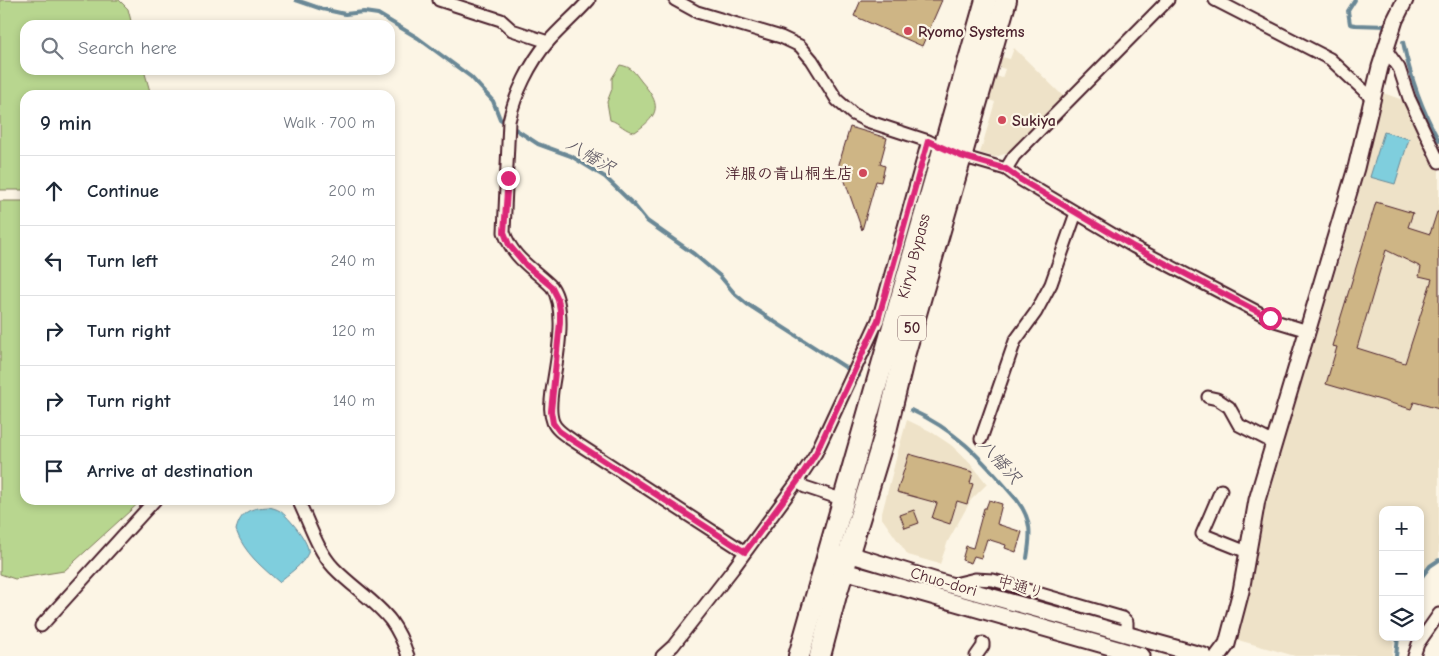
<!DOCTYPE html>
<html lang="en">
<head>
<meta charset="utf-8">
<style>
  body { margin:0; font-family:"Comic Neue","Klee One",sans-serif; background:#f2f2f3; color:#1f2937 }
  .controls { position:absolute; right:15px; bottom:15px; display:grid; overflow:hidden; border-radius:10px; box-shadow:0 2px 8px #0003 }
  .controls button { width:45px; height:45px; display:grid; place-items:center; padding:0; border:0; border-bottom:1px solid #e0e1e3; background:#fff; color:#1f2937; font:25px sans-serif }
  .stop { position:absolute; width:15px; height:15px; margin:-11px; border:4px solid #db2777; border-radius:50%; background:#fff }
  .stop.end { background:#db2777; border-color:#fff; box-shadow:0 1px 5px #0008 }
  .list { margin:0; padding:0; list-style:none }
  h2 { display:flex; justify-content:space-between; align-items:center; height:65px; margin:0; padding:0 20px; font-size:21px }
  h2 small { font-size:16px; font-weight:400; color:#747a83 }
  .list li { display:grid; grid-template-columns:32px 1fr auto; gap:15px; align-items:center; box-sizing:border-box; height:70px; padding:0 20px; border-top:1px solid #e0e1e3 }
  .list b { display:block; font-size:19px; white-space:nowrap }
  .list em { font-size:16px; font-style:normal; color:#747a83 }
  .icon { flex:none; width:28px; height:28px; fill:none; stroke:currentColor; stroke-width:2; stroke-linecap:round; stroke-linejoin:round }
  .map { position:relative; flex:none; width:1439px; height:656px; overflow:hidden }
  .search { position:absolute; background:#fff; box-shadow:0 2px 8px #0003; left:20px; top:20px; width:375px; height:55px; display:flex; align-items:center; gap:12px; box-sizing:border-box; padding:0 18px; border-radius:15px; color:#747a83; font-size:19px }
  .panel { position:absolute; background:#fff; box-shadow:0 2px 8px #0003; left:20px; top:90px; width:375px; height:415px; border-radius:15px }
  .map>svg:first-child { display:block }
  .built { fill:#eee2c8 }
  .green { fill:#b8d68f; stroke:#817a5d }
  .water { fill:#7fcedd; stroke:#6a8896 }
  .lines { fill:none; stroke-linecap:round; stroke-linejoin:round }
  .stream { stroke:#6a8896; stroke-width:4 }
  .building { fill:#ceb585; stroke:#4a1f2b; fill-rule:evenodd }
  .street-casing { stroke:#4a1f2b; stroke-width:15 }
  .secondary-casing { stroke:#4a1f2b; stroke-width:19 }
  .highway-casing { stroke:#4a1f2b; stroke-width:24 }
  .street { stroke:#fcf5e5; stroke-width:11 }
  .secondary { stroke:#fcf5e5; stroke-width:15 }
  .highway { stroke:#fcf5e5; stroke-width:20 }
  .route { stroke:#db2777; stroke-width:6 }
  .poi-dot { fill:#d1495b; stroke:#fcf5e5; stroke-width:2 }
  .labels { text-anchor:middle; stroke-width:4.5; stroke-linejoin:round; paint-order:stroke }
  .shield { fill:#fcf5e5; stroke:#7f5f63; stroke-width:1 }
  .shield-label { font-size:15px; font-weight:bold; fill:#4a1f2b }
  .poi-label { font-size:16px; font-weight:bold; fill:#4a1f2b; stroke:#fcf5e5; text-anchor:start }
  .street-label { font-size:16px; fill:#4a1f2b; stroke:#fcf5e5 }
  .water-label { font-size:18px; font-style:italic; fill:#5a5460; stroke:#fcf5e5 }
</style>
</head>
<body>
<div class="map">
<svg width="1439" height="656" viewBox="0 0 1439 656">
  <rect width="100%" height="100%" fill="#fcf5e5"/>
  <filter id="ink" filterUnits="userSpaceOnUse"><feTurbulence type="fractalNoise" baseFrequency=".02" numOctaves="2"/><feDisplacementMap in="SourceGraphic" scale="10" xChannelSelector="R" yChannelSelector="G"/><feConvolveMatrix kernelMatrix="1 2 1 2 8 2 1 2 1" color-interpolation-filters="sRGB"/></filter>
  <g filter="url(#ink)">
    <!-- built -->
    <g class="built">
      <path d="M 1014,48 L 1064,97 L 1008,153 L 995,157 L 980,153 L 995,102 L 989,100 L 996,76 L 1002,78 L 1005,69 L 999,67 L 1002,57 L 1010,59 Z"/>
      <path d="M 1383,93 L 1403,100 L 1439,164 L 1439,557 L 1420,573 L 1420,510 L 1383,510 L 1383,637 L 1394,637 L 1392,656 L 1295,656 L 1238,640 L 1251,586 L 1265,508 L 1292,414 L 1355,207 Z"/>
      <path d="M 907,420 L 930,431 L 951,445 L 972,465 L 987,484 L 971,500 L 948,541 L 940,564 L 908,555 L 881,517 L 897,455 Z"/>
    </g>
    <!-- green -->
    <g class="green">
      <path d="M 0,0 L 119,0 L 128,9 L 132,25 L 25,25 L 25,70 L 144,70 L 151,95 L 25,95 L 25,190 L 0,190 Z"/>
      <path d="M 620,65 C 632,67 634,72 641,81 C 661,104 661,114 635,132 C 626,132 619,122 610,120 L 607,102 L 612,89 L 612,78 Z"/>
      <path d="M 0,201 L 25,201 L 25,500 L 142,500 L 64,571 L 15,579 L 0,574 Z"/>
    </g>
    <!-- water -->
    <g class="water">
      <path d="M 1384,132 L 1409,139 L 1395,184 L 1370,177 Z"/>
      <path d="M 269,507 C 273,508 277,509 280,511 C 288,516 311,544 308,553 C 303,565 288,574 279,582 C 262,567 244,553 236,530 C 241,511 250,508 269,507 Z"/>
    </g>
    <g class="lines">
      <!-- stream -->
      <g class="stream">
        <path d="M 296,0 L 322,9 L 345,14 L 364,12 L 378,14 L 418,38 L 471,77 L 493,101 L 500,119 L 538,144 L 571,156 L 605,177 L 634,205 L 647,221 L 694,254 L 720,276 L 735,294 L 747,304 L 859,376"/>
        <path d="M 1355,0 L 1348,11 L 1350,24 L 1355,25 L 1387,26"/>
        <path d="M 1403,42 C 1410,76 1422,110 1439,141"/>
        <path d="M 911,410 C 960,432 982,460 1017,500 C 1032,520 1031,534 1027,558"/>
        <path d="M 1420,579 L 1430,566 L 1439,560"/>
        <path d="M 1396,656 L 1398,637"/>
      </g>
    </g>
    <!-- building -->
    <g class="building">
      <path d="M 861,0 L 942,0 L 922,46 L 854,16 Z"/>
      <path d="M 850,127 L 887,138 L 880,164 L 885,166 L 881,182 L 876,181 L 862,230 L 839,164 Z"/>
      <path d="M 1376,202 L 1413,213 L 1408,227 L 1430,234 L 1437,212 L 1439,212 L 1439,409 L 1414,402 L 1411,409 L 1326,384 L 1337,347 L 1332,346 ZM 1386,250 L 1421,267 L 1419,276 L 1432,279 L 1405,363 L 1357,348 Z"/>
      <path d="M 909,454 L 973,472 L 970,483 L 973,484 L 967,504 L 957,501 L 950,524 L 932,518 L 937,503 L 897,492 Z"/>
      <path d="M 989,500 L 1002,504 L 997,524 L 1022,532 L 1016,552 L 1005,548 L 1006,545 L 987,539 L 981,558 L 974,556 L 971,563 L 962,560 L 966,546 L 973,548 L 984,508 L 986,508 Z"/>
      <path d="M 914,510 L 919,523 L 905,528 L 900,515 Z"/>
    </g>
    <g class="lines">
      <!-- street casing -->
      <g class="street-casing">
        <g id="street">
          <path d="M 439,0 L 501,20 L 512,30 L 548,42"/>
          <path d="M 589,0 C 576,15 561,27 548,42 C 530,63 515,94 509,121 L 504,232 C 513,259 533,268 552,287 C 568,311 556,363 552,391 C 551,401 549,412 553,422 C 556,430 565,435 572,440 L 745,552"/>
          <path d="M 675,0 L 697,12 L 781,37 L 800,46 L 812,60 L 837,100 L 853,114 L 867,121 L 928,141 L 961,156 L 1006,169 L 1021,180 L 1134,247 L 1275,321 L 1308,331"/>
          <path d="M 1215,0 L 1330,59 L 1373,99"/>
          <path d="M 1384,52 L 1389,54 L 1399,68 L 1409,98 L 1439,162"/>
          <path d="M 1006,169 L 1014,156 L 1168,0"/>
          <path d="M 1208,397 L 1217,399 L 1229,407 L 1239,425 L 1274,443"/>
          <path d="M 981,439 L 1015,341 L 1036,312 L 1051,284 L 1076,213"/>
          <path d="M 797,482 L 805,487 L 844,500"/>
          <path d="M 1221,490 L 1202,534 L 1247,552"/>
          <path d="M 298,500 C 309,522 317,550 334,568 C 352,587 376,601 391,621 C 399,632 404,644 408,656"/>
          <path d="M 950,585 L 975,579 L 993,580 L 1123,618 L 1127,622 L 1127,634"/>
          <path d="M 41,626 L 155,500"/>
          <path d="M 662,656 L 673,646 L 733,569 L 797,482 L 816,453 L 878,320 L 928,141"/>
          <path d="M 976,656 L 983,646 L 983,643"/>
          <path d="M 1414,656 L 1418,644 L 1439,614"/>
        </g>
      </g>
      <!-- secondary casing -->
      <g class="secondary-casing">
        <g id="secondary">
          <path d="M 839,555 L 849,554 L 950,585 L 1204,656"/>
          <path d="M 836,564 L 844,571 L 1142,656"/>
          <path d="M 1218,656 L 1227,644 L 1241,591 L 1257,500 L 1356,168 L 1380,67 L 1395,20 L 1405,0"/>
        </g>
      </g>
      <!-- highway casing -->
      <g class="highway-casing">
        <g id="highway">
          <path d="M 799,656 L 986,0"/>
          <path d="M 820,656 L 836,595 L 886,431 L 905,352 L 1006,0"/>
        </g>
      </g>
      <!-- street -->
      <use href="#street" class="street"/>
      <!-- secondary -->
      <use href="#secondary" class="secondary"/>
      <!-- highway -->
      <use href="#highway" class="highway"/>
    </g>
  </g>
  <g class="lines" filter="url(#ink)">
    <!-- route -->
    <path class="route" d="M 508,178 L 504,232 L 509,245 L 527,266 L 552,287 L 558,299 L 560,310 L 560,322 L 551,411 L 553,423 L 559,431 L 572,440 L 745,552 L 797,482 L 816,453 L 878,320 L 928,141 L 961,156 L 1006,169 L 1021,180 L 1134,247 L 1270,318"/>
  </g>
  <!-- markers -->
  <g class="poi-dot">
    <circle cx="908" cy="31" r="5"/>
    <circle cx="1002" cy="120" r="5"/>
    <circle cx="863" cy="173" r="5"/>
  </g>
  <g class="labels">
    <!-- shield labels -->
    <rect class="shield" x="898" y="315.5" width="28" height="25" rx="4"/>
    <g class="shield-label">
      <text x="912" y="333">50</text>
    </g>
    <!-- poi labels -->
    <g class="poi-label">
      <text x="918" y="37">Ryomo Systems</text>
      <text x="1012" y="126">Sukiya</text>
      <text x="853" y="179" text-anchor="end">洋服の青山桐生店</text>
    </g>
    <!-- street labels -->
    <g class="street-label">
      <text transform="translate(913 256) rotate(-75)" y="6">Kiryu Bypass</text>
      <text transform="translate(944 581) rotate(16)" y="6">Chuo-dori</text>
      <text transform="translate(1021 586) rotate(16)" y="6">中通り</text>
    </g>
    <!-- water labels -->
    <g class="water-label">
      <text transform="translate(591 156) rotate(31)" y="6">八幡沢</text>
      <text transform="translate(1000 461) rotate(48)" y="6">八幡沢</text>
    </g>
  </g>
</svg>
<div class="controls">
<button>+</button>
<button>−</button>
<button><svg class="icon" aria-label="layers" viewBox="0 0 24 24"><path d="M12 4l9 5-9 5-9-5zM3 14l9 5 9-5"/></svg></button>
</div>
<div class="stop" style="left:1270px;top:318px"></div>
<div class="stop end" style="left:508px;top:178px"></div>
<div class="search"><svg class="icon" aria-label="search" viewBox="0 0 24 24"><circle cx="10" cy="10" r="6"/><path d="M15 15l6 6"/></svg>Search here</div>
<section class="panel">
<h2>9 min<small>Walk · 700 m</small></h2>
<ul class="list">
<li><svg class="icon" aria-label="ahead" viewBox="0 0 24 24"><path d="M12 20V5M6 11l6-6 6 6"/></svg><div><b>Continue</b></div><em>200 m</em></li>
<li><svg class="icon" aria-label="left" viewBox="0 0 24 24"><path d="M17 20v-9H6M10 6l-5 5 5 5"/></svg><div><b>Turn left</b></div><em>240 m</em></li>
<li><svg class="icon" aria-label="right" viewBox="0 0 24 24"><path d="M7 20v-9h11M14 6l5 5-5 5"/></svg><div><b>Turn right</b></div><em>120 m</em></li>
<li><svg class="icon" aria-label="right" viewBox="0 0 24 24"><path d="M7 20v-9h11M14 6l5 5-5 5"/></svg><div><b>Turn right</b></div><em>140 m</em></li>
<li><svg class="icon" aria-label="arrive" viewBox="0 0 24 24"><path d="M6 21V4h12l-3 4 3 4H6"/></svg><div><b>Arrive at destination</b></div></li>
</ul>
</section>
</div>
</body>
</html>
